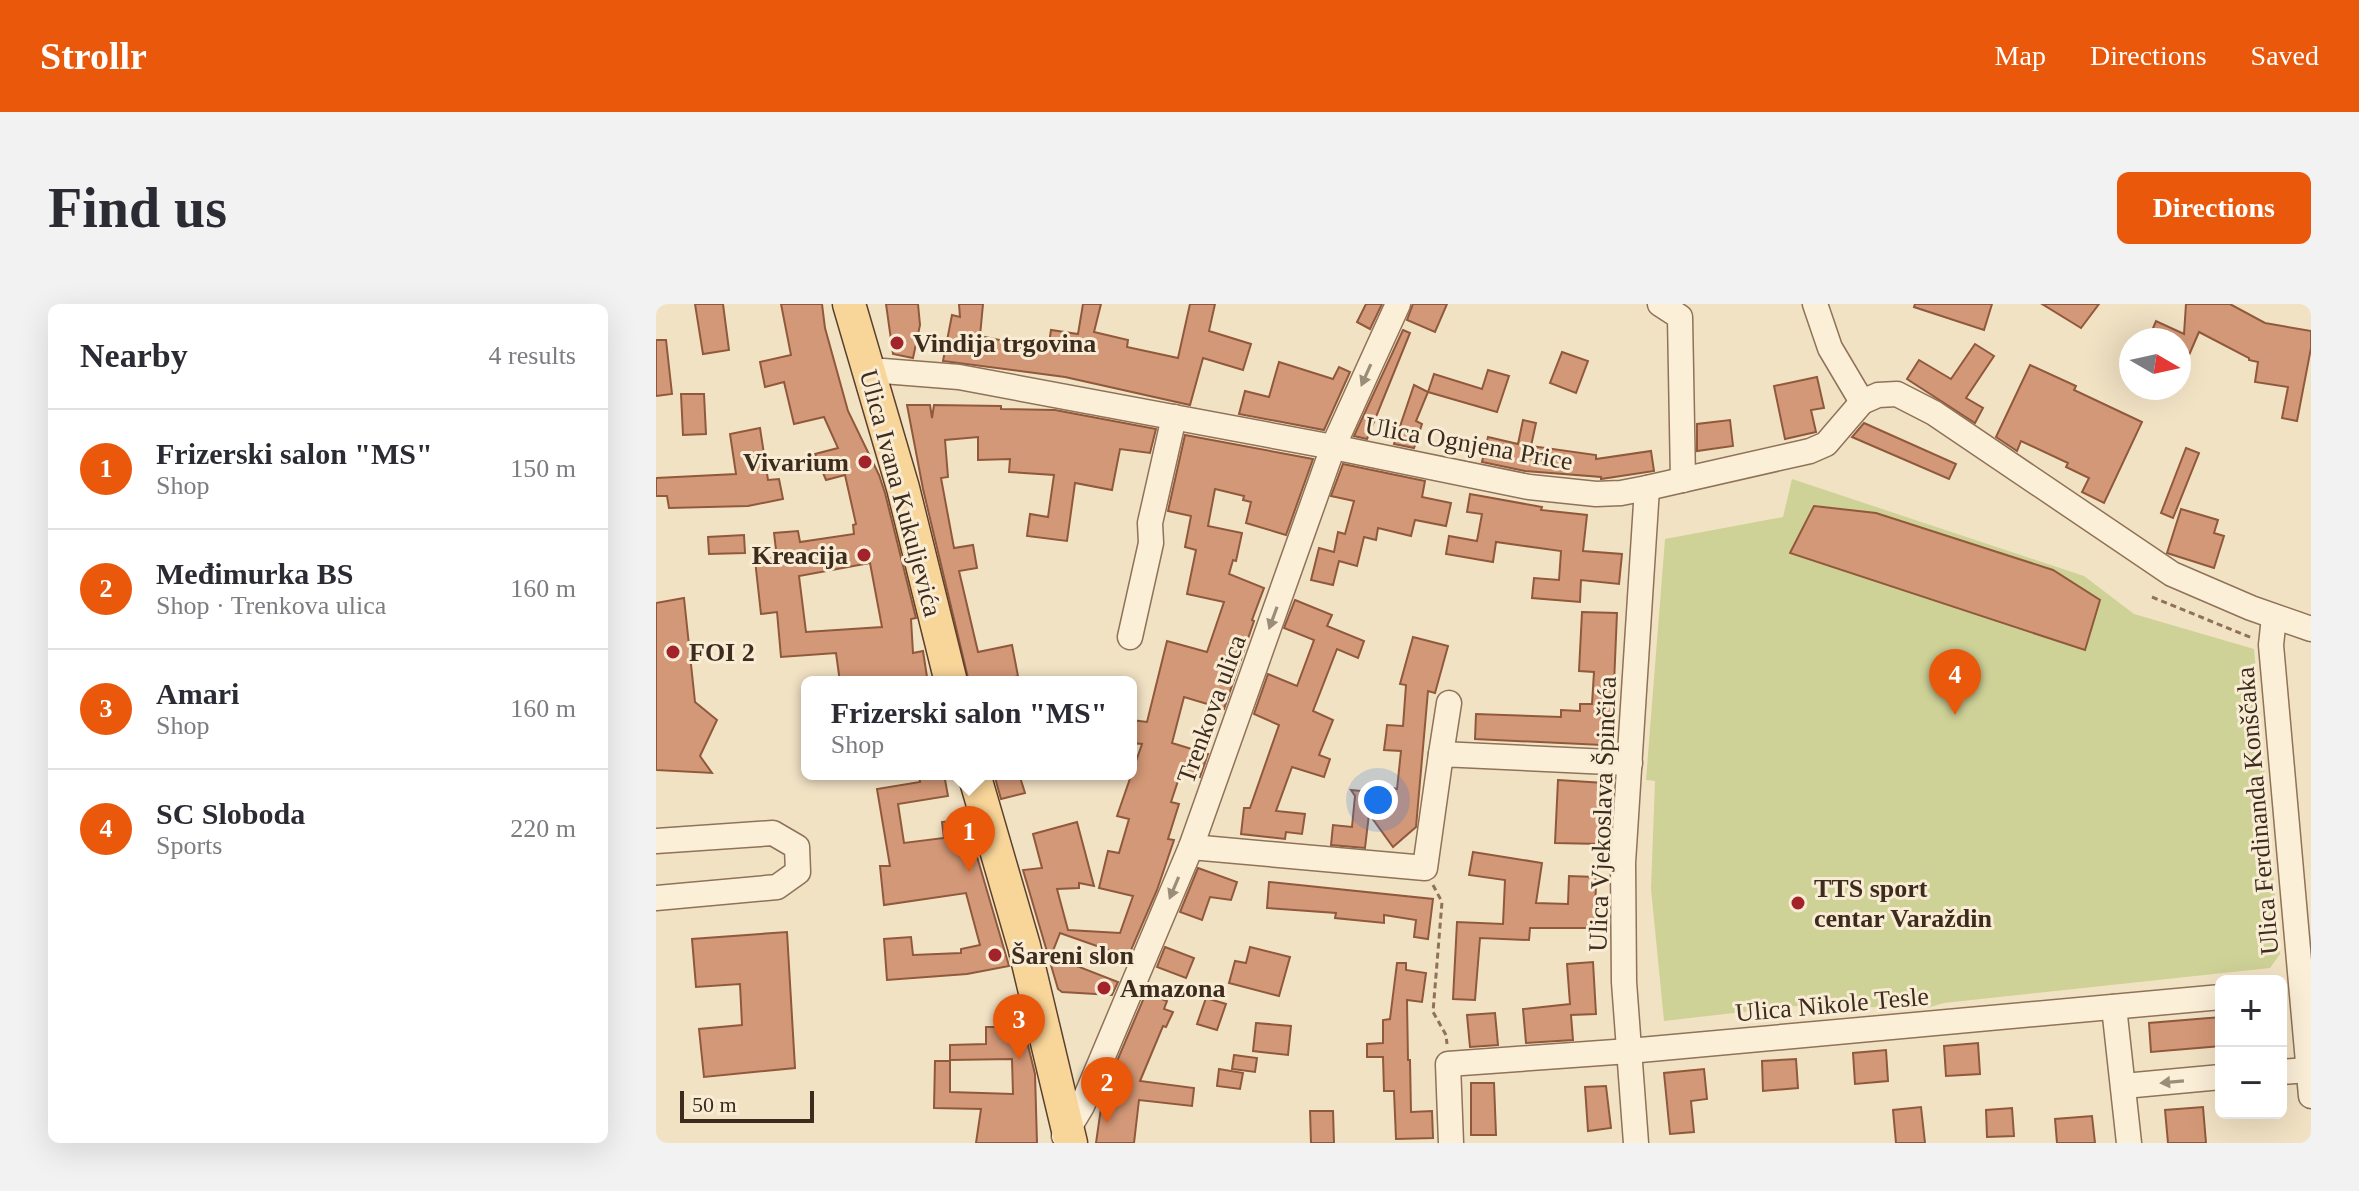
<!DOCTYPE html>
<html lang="en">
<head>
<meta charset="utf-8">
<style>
  body { margin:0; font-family:Georgia,serif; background:#f2f2f3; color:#2b2b33 }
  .controls { position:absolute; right:24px; bottom:24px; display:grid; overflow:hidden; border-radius:12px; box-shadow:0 8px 32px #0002 }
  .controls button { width:72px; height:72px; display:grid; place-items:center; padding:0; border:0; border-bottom:2px solid #e1e1e2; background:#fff; color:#2b2b33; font:40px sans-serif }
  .compass { position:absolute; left:1463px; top:24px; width:72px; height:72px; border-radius:50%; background:#fff; box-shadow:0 8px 32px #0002; rotate:99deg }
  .scale { position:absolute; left:24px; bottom:20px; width:134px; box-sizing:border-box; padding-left:8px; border:4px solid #3d2b1e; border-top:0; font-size:22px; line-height:28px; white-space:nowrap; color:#3d2b1e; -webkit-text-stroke:6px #f9ecd4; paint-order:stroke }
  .you { position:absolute; left:722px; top:496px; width:28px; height:28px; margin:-20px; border:6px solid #fff; border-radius:50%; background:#1a73e8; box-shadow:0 0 0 12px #1a73e833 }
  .badge { display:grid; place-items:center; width:52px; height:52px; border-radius:50%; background:#ea580c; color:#fff; font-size:26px; font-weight:700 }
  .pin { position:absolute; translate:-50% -66px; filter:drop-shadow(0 2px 4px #0008) }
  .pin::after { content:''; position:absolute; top:42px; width:28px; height:24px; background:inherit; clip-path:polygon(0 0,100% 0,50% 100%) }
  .popup { position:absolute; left:145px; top:372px; width:336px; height:104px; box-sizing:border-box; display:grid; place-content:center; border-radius:12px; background:#fff; filter:drop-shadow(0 2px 6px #0005); font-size:26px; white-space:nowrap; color:#7c7c81 }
  .popup b { font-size:30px; color:#2b2b33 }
  .popup::after { content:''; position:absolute; left:50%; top:100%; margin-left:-16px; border:16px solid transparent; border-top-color:#fff }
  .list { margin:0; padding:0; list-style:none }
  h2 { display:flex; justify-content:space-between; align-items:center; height:104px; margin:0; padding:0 32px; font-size:34px }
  h2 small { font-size:26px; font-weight:400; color:#7c7c81 }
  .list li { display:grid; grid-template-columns:52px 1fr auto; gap:24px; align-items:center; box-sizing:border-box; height:120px; padding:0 32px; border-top:2px solid #e1e1e2 }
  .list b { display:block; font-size:30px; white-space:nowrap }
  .list p { margin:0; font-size:26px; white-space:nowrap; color:#7c7c81 }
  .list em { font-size:26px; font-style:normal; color:#7c7c81 }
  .map { position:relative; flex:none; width:1655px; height:839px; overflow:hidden; border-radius:12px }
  header { display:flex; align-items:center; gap:48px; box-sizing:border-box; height:112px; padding:0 40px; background:#ea580c; color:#fff }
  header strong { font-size:38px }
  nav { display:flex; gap:44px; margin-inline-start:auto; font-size:28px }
  .intro { display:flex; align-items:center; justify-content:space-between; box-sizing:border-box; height:192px; padding:0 48px }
  h1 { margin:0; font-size:56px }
  .button { padding:20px 36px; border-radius:12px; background:#ea580c; color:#fff; font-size:28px; font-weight:700 }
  main { display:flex; gap:48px; padding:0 48px }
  aside { flex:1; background:#fff; border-radius:12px; box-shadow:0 8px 32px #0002 }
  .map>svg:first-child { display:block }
  .green { fill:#ced297 }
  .building { fill:#d39877; stroke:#90593c; stroke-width:2; fill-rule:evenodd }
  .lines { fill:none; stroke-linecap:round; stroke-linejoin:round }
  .minor-casing { stroke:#8f7258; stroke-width:27 }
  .major-casing { stroke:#5c402d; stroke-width:35 }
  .path { stroke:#8f7258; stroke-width:3; stroke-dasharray:6 4; stroke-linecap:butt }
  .minor { stroke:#fcefd8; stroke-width:24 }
  .major { stroke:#f8d599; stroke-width:32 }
  .oneway { fill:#9c8d7b }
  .poi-dot { fill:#a3232a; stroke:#f9ecd4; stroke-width:3 }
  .labels { text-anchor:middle; stroke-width:6; stroke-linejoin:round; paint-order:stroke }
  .poi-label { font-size:26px; font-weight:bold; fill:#3d2b1e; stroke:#f9ecd4; text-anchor:start }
  .street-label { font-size:26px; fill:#3d2b1e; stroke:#f9ecd4 }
</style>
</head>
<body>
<header>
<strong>Strollr</strong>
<nav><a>Map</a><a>Directions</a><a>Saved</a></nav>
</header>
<div class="intro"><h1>Find us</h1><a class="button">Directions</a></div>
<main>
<aside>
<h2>Nearby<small>4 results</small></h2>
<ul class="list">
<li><span class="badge">1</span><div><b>Frizerski salon &quot;MS&quot;</b><p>Shop</p></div><em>150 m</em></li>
<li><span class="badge">2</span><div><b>Međimurka BS</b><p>Shop · Trenkova ulica</p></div><em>160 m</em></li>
<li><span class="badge">3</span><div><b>Amari</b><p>Shop</p></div><em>160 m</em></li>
<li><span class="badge">4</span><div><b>SC Sloboda</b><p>Sports</p></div><em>220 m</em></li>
</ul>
</aside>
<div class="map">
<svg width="1655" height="839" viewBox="0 0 1655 839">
  <rect width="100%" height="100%" fill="#f2e2c4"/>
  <!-- green -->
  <path class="green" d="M 1136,175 L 1428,272 L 1478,310 L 1598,345 L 1624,650 L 1614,664 L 1288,699 L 1271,704 L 1139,702 L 1008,717 L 995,585 L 999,477 L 990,476 L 1009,235 L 1127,213 Z"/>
  <!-- building -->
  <g class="building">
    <path d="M 39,0 L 67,0 L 73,46 L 47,50 Z"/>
    <path d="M 125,0 L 166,0 L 169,24 L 192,107 L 223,171 L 229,189 L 260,314 L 255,315 L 257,349 L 267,347 L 271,373 L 239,378 L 184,378 L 180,349 L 125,353 L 121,308 L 105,310 L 99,256 L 121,254 L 118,229 L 142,227 L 144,238 L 198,230 L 197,221 L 200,220 L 189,171 L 170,176 L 159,150 L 182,144 L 168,113 L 138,120 L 128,78 L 109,83 L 104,58 L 135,51 ZM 214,259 L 226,323 L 150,328 L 143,272 Z"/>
    <path d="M 230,0 L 262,0 L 264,21 L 257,54 L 237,50 Z"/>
    <path d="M 303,0 L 327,0 L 324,32 L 392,46 L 395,26 L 422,30 L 427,0 L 445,0 L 438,28 L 472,36 L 471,43 L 522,54 L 534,0 L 559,0 L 553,27 L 595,40 L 587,66 L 547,54 L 534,101 L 409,73 L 287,57 L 296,11 L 304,13 Z"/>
    <path d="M 710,0 L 726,0 L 714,25 L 701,18 Z"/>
    <path d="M 757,0 L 791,0 L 779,28 L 751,16 Z"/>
    <path d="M 1259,0 L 1336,0 L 1328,26 L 1258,3 Z"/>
    <path d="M 1386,0 L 1443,0 L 1425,24 Z"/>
    <path d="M 1530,0 L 1574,0 L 1609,19 L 1655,27 L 1655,44 L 1641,117 L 1626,114 L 1632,83 L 1599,78 L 1602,58 L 1593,56 L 1593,54 L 1543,28 L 1523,74 L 1523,36 L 1492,36 L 1500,17 L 1528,30 Z"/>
    <path d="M 747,26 L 754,29 L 711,135 L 698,132 Z"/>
    <path d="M 0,36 L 10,36 L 16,90 L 0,92 Z"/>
    <path d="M 1319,40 L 1338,52 L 1310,94 L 1327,104 L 1319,119 L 1251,75 L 1263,56 L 1295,75 Z"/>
    <path d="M 906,48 L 932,57 L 920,89 L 894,79 Z"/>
    <path d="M 623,58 L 677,75 L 683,63 L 694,68 L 668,126 L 583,110 L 589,87 L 613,93 Z"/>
    <path d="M 1374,61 L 1420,82 L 1418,86 L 1486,118 L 1448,199 L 1426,188 L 1433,174 L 1410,163 L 1412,159 L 1365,137 L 1361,147 L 1340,133 Z"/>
    <path d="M 832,66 L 853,72 L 841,108 L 772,88 L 778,70 L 826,85 Z"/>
    <path d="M 1161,73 L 1168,104 L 1155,106 L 1160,128 L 1129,135 L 1118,82 Z"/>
    <path d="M 758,81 L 772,88 L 760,117 L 766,120 L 758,144 L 738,140 Z"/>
    <path d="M 25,90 L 48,90 L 50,130 L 27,131 Z"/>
    <path d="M 251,101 L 274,101 L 276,114 L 278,101 L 345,102 L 345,105 L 399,106 L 500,125 L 494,149 L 464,145 L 456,186 L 419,179 L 411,237 L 371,232 L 374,210 L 392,213 L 398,171 L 353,168 L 354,155 L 322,156 L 322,133 L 289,136 L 292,173 L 285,174 L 298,244 L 317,241 L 321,264 L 303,267 L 322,348 L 356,341 L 362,372 L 342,378 L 313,378 L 267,185 Z"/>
    <path d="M 867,116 L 880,119 L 875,142 L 940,151 L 940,155 L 995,147 L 998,167 L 945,175 L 945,173 L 869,167 L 826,158 L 832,133 L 862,140 Z"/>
    <path d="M 1074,116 L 1077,142 L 1041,147 L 1041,120 Z"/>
    <path d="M 1208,119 L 1300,160 L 1293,175 L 1196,133 Z"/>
    <path d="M 104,124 L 112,176 L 123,175 L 127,195 L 92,202 L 13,204 L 11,192 L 0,192 L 0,174 L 80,170 L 74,130 Z"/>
    <path d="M 529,131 L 657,155 L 630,231 L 590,219 L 595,198 L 587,196 L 588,192 L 559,185 L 552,222 L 586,229 L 580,257 L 577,256 L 573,270 L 608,284 L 596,316 L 598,317 L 568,405 L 528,393 L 516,439 L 552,450 L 544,473 L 525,468 L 515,498 L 523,500 L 512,535 L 518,536 L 501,586 L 472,653 L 404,629 L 395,652 L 462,678 L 456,691 L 406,688 L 402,685 L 367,566 L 386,564 L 377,530 L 421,518 L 438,582 L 423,579 L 423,584 L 401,585 L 412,626 L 464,629 L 477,592 L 443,584 L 452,547 L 463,549 L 473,515 L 461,512 L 486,440 L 475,439 L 475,416 L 491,418 L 511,337 L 551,348 L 568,298 L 531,290 L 540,246 L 529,243 L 535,212 L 512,207 Z"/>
    <path d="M 1530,144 L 1543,149 L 1517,214 L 1505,209 Z"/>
    <path d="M 687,160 L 769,177 L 766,193 L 795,199 L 790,222 L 759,216 L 755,232 L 722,224 L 720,236 L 708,233 L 701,262 L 683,257 L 677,281 L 655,276 L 663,244 L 678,248 L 682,228 L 689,230 L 698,197 L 675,192 Z"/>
    <path d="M 814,190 L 886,203 L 885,206 L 931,211 L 927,247 L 966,250 L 963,280 L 925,276 L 924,298 L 876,294 L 878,274 L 903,276 L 905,247 L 840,238 L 837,258 L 790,250 L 793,232 L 821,237 L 826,210 L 811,208 Z"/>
    <path d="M 1158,202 L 1220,209 L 1397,266 L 1444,296 L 1429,346 L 1134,249 Z"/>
    <path d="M 1525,205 L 1562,216 L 1558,229 L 1568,232 L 1558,264 L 1511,249 Z"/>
    <path d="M 88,231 L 89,249 L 53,250 L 52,233 Z"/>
    <path d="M 28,294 L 39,398 L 61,416 L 44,452 L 56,469 L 0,466 L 0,299 Z"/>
    <path d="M 639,296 L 676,311 L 671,322 L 708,337 L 702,354 L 681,345 L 657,407 L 677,416 L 663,451 L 674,455 L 668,473 L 636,463 L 620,507 L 649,510 L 646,530 L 630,528 L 629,535 L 585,530 L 588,504 L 594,504 L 623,421 L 598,410 L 612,370 L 641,382 L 658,336 L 628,324 Z"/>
    <path d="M 926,308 L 961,309 L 956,427 L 946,427 L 946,441 L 819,435 L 820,410 L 905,413 L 905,406 L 924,407 L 924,400 L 936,400 L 938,368 L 923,367 Z"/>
    <path d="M 757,333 L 792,342 L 779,389 L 772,387 L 760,523 L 737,543 L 713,510 L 709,544 L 675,541 L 677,521 L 696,523 L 699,492 L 695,486 L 735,490 L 737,484 L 741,485 L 745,447 L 728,446 L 730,431 L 731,421 L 747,422 L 750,381 L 744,380 Z"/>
    <path d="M 263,470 L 288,470 L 292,492 L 242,500 L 248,539 L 288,534 L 286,518 L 310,515 L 353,662 L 311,670 L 231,676 L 228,635 L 255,633 L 257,651 L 305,649 L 305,645 L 324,641 L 310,589 L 228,601 L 224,562 L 234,562 L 221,485 L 264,478 Z"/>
    <path d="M 338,470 L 363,470 L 369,489 L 345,495 Z"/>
    <path d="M 902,476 L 948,479 L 945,540 L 899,539 Z"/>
    <path d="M 817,548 L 886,559 L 880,599 L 912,600 L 913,572 L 940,573 L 939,624 L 874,624 L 873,636 L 824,634 L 819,696 L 797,695 L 801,618 L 847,620 L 849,576 L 813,571 Z"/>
    <path d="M 542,564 L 581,578 L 575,596 L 554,593 L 546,616 L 524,608 Z"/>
    <path d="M 613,578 L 777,595 L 772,635 L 758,633 L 760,616 L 728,611 L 728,619 L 679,614 L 680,609 L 611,604 Z"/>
    <path d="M 131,628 L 139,764 L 48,773 L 43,725 L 86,721 L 84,680 L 40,683 L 36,635 Z"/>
    <path d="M 509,643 L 538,654 L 530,674 L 501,663 Z"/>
    <path d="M 594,643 L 634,653 L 623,692 L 573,679 L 579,657 L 590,659 Z"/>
    <path d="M 937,658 L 940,710 L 915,711 L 917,736 L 870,739 L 867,705 L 914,700 L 911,660 Z"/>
    <path d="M 741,659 L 750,659 L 750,666 L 770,669 L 766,698 L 751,696 L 752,756 L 754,756 L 755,808 L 776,807 L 777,834 L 740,835 L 738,787 L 728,787 L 727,753 L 711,753 L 711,740 L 727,739 L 727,716 L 734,715 Z"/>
    <path d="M 490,689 L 511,697 L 508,705 L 517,708 L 510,723 L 507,722 L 484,777 L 538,784 L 536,802 L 483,796 L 478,839 L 440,839 L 447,790 Z"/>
    <path d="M 550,694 L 570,700 L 561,726 L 541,720 Z"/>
    <path d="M 839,709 L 842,741 L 814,743 L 811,711 Z"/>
    <path d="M 343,713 L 365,713 L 379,770 L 381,839 L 320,839 L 325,805 L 278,804 L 279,757 L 294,757 L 294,788 L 357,790 L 356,755 L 294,756 L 294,741 L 330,740 L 330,723 L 343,723 Z"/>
    <path d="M 1565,713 L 1565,742 L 1495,748 L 1493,719 Z"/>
    <path d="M 600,719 L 635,722 L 632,751 L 597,747 Z"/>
    <path d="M 1322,739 L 1324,770 L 1290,772 L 1288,742 Z"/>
    <path d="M 1230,746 L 1232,777 L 1199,780 L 1197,749 Z"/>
    <path d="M 578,751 L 601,754 L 599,768 L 576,765 Z"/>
    <path d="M 1140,755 L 1142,784 L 1107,787 L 1106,757 Z"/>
    <path d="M 563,765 L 587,769 L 584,785 L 561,782 Z"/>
    <path d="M 1048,765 L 1051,795 L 1035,797 L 1038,828 L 1014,830 L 1008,769 Z"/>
    <path d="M 815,779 L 838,779 L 840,831 L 815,831 Z"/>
    <path d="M 950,782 L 955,824 L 932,827 L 929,783 Z"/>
    <path d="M 1265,803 L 1269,839 L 1240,839 L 1237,806 Z"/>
    <path d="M 1547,803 L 1550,839 L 1512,839 L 1509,806 Z"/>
    <path d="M 1356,804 L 1358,832 L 1331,833 L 1330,806 Z"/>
    <path d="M 654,807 L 677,807 L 678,839 L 655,839 Z"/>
    <path d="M 1436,812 L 1439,839 L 1401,839 L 1399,815 Z"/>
  </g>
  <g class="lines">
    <!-- minor casing -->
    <g class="minor-casing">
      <g id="minor">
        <path d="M 1004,0 L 1024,13 L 1027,176"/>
        <path d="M 1159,0 L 1174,44 L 1206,98"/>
        <path d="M 214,70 L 227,67 L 303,73 L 677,143 L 873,183 L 940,190 L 965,189 L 991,184 L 1154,147 L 1170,140 L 1206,98 L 1222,91 L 1241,90 L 1278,109 L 1516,270 L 1595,304 L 1655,325"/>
        <path d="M 1618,313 L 1615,341 L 1655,792"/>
        <path d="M 474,333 L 495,239 L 494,219 L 518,113"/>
        <path d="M 785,450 L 793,399"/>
        <path d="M 0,537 L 117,529 L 141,543 L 142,568 L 121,583 L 0,594"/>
        <path d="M 535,543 L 769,564 L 785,450 L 974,459"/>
        <path d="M 1458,703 L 1473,839"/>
        <path d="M 1625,768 L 1652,766"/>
        <path d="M 1468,782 L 1565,773"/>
        <path d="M 408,832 L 426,802 L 535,543 L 677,143 L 742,0"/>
        <path d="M 795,839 L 792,760 L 973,747 L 1565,693"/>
        <path d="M 980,839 L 968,678 L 967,559 L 991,184"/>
      </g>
    </g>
    <!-- major casing -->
    <g class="major-casing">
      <g id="major">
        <path d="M 193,0 L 247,184 L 295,378"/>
        <path d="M 318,470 L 368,642 L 415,839"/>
      </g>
    </g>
    <!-- path -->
    <g class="path">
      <path d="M 1496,293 L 1596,334"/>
      <path d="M 777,581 L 786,598 L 777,708 L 790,731 L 791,740"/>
    </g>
    <!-- minor -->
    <use href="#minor" class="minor"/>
    <!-- major -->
    <use href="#major" class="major"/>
  </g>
  <!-- one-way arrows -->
  <defs><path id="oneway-solid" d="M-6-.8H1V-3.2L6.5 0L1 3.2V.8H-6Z" transform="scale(2)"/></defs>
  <g class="oneway">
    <use href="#oneway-solid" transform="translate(710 71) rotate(114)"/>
    <use href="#oneway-solid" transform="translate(617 314) rotate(110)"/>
    <use href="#oneway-solid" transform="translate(518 584) rotate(113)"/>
    <use href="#oneway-solid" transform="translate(1516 778) rotate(175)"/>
  </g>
  <!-- markers -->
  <g class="poi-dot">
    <circle cx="241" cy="39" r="8"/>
    <circle cx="209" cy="158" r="8"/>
    <circle cx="208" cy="251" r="8"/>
    <circle cx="17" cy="348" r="8"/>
    <circle cx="1142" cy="599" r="8"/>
    <circle cx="339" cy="651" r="8"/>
    <circle cx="448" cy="684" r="8"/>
  </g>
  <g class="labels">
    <!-- poi labels -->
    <g class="poi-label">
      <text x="257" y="48">Vindija trgovina</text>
      <text x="193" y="167" text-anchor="end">Vivarium</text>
      <text x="192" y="260" text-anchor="end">Kreacija</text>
      <text x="33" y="357">FOI 2</text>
      <text x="1158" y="593">TTS sport<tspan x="1158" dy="30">centar Varaždin</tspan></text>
      <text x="355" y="660">Šareni slon</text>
      <text x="464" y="693">Amazona</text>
    </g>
    <!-- street labels -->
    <g class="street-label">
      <text transform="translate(813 139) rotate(10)" y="9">Ulica Ognjena Price</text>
      <text transform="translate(245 189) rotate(75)" y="9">Ulica Ivana Kukuljevića</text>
      <text transform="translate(555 405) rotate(-70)" y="9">Trenkova ulica</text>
      <text transform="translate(1601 507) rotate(-95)" y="9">Ulica Ferdinanda Konščaka</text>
      <text transform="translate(946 510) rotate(-88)" y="9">Ulica Vjekoslava Špinčića</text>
      <text transform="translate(1176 700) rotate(-5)" y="9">Ulica Nikole Tesle</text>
    </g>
  </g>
</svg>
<div class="controls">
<button>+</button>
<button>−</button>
</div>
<svg class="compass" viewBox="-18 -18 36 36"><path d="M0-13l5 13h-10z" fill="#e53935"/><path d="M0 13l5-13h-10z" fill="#7c7c81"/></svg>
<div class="scale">50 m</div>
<div class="you"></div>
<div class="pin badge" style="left:313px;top:568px">1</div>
<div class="popup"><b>Frizerski salon &quot;MS&quot;</b>Shop</div>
<div class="pin badge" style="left:451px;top:819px">2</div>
<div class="pin badge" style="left:363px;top:756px">3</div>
<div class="pin badge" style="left:1299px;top:411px">4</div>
</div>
</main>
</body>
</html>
